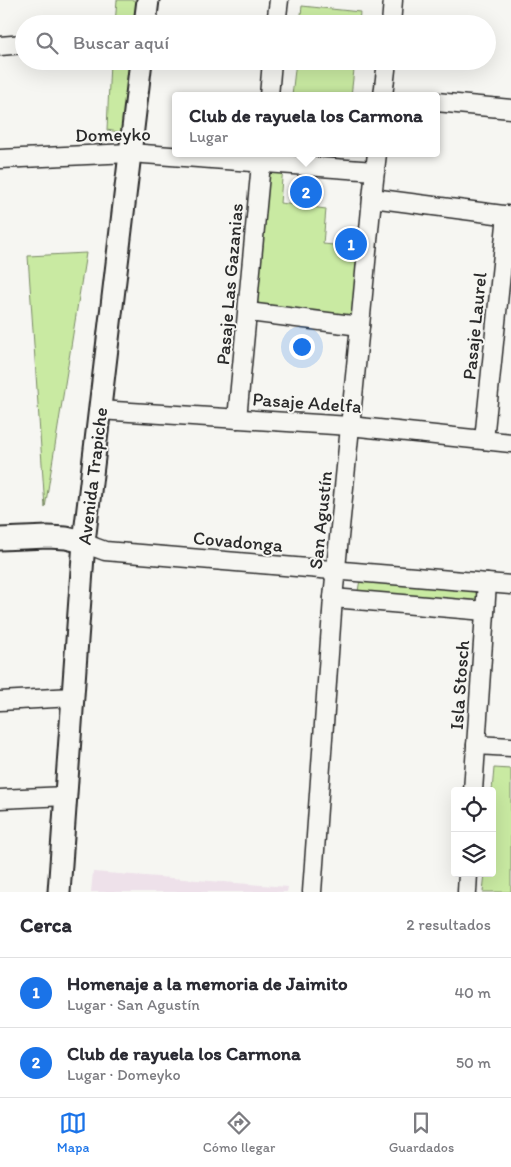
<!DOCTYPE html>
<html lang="es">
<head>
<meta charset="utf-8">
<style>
  body { margin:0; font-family:Itim,sans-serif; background:#f7f7f7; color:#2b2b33 }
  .controls { position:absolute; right:15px; bottom:15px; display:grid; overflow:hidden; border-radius:5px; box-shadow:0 5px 20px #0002 }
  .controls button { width:45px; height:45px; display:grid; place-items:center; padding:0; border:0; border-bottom:1px solid #e1e1e2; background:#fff; color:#2b2b33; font:25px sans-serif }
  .you { position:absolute; left:301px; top:346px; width:18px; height:18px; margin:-12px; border:4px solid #fff; border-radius:50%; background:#1a73e8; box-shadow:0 0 0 8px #1a73e833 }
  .badge { display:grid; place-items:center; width:32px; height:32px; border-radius:50%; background:#1a73e8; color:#fff; font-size:16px; font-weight:700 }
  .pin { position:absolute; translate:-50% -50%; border:2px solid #fff; box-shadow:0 1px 5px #0006 }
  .popup { position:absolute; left:172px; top:92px; width:268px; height:65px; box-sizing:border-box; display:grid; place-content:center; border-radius:5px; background:#fff; filter:drop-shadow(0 1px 4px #0005); font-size:16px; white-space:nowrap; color:#7c7c81 }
  .popup b { font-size:19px; color:#2b2b33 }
  .popup::after { content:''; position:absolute; left:50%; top:100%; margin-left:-10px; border:10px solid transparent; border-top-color:#fff }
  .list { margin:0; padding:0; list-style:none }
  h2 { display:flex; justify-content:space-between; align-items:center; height:65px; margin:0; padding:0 20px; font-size:21px }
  h2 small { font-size:16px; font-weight:400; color:#7c7c81 }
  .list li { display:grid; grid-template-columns:32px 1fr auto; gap:15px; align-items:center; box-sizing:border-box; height:70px; padding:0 20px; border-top:1px solid #e1e1e2 }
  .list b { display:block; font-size:19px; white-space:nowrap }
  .list p { margin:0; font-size:16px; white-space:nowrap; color:#7c7c81 }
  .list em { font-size:16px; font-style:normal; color:#7c7c81 }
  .icon { flex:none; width:28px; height:28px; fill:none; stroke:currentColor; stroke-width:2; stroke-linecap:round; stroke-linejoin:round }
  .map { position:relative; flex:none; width:511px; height:892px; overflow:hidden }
  .search { position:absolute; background:#fff; box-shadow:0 5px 20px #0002; left:15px; right:15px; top:15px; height:55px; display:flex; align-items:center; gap:12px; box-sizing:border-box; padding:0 18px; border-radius:28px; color:#7c7c81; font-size:19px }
  .sheet { height:205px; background:#fff }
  nav { display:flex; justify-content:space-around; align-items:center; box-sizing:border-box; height:70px; border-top:1px solid #e1e1e2; background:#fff; font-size:14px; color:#7c7c81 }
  nav a { display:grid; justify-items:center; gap:2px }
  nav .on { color:#1a73e8 }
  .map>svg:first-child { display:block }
  .built { fill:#eee1ea }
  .green { fill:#c9eaa2; stroke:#7a8a66 }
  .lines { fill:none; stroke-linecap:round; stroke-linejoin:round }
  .minor-casing { stroke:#2b2b2b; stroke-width:21 }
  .tertiary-casing { stroke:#2b2b2b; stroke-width:25 }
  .minor { stroke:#f6f6f2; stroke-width:18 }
  .tertiary { stroke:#f6f6f2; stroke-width:21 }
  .labels { text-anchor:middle; stroke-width:4; stroke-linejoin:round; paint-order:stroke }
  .street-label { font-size:19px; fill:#2b2b2b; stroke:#f6f6f2 }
</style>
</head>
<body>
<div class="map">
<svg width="511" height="892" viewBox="0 0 511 892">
  <rect width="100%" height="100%" fill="#f6f6f2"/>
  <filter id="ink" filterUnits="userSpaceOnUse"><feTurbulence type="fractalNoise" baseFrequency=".02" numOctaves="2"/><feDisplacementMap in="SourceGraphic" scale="10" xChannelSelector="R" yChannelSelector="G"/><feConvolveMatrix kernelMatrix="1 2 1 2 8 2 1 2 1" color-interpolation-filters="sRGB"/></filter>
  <g filter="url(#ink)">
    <!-- built -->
    <path class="built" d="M 93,872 L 288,887 L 287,892 L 91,892 Z"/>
    <!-- green -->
    <g class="green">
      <path d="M 117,0 L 137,0 L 134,24 L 115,24 Z"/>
      <path d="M 302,6 L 360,12 L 359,24 L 300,24 Z"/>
      <path d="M 110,61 L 130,61 L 124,133 L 107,130 Z"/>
      <path d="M 296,61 L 355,61 L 351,96 L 292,96 Z"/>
      <path d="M 263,164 L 283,166 L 280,203 L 326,209 L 323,244 L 365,248 L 358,324 L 250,310 Z"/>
      <path d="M 86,253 L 45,508 L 28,256 Z"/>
      <path d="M 361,574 L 481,587 L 480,603 L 358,591 Z"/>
      <path d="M 494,768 L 511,769 L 511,892 L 483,892 L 485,873 L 492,873 L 492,791 Z"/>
    </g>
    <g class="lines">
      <!-- minor casing -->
      <g class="minor-casing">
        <g id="minor">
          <path d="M 276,24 L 279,0"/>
          <path d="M 391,24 L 393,0"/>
          <path d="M 0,46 L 24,44"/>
          <path d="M 269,96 L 272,61"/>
          <path d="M 383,96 L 387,61"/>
          <path d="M 436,102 L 511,109"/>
          <path d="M 0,159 L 130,153 L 375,171"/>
          <path d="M 372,198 L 511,216"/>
          <path d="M 248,312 L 360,326"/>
          <path d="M 99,410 L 350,426 L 511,443"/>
          <path d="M 237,419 L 262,153"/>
          <path d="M 484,440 L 507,215"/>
          <path d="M 84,542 L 94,547 L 105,551 L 511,585"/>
          <path d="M 333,598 L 485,611"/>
          <path d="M 0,701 L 73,697"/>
          <path d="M 476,745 L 511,747"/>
          <path d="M 473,791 L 487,583"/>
          <path d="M 0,799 L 66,796"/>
          <path d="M 312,892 L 333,598 L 360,326 L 372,198 L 377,153"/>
          <path d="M 467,892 L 468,873"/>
        </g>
      </g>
      <!-- tertiary casing -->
      <g class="tertiary-casing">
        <g id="tertiary">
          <path d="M 145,24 L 148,0"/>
          <path d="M 0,539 L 48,537 L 66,538 L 84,542"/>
          <path d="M 59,892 L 84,542 L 141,61"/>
        </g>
      </g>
      <!-- minor -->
      <use href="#minor" class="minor"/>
      <!-- tertiary -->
      <use href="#tertiary" class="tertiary"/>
    </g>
  </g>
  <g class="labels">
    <!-- street labels -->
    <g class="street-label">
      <text transform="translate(113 134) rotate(-1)" y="7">Domeyko</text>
      <text transform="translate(229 284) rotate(-85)" y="7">Pasaje Las Gazanias</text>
      <text transform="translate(474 326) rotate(-84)" y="7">Pasaje Laurel</text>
      <text transform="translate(307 402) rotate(4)" y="7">Pasaje Adelfa</text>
      <text transform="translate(92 476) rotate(-83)" y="7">Avenida Trapiche</text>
      <text transform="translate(320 520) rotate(-84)" y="7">San Agustín</text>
      <text transform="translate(238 541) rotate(5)" y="7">Covadonga</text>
      <text transform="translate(459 685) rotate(-86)" y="7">Isla Stosch</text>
    </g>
  </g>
</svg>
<div class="controls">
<button><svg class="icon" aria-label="locate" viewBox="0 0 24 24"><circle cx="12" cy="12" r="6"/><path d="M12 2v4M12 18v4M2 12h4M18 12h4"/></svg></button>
<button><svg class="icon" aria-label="layers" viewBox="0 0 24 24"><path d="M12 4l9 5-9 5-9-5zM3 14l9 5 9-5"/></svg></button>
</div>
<div class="you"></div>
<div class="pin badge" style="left:351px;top:244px">1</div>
<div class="pin badge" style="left:306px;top:192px">2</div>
<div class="popup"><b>Club de rayuela los Carmona</b>Lugar</div>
<div class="search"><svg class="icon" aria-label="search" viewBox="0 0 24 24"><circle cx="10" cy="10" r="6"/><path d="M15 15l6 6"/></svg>Buscar aquí</div>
</div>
<section class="sheet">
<h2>Cerca<small>2 resultados</small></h2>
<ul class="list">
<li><span class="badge">1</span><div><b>Homenaje a la memoria de Jaimito</b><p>Lugar · San Agustín</p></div><em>40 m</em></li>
<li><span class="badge">2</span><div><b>Club de rayuela los Carmona</b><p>Lugar · Domeyko</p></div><em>50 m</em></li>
</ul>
</section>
<nav>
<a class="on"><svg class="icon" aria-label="map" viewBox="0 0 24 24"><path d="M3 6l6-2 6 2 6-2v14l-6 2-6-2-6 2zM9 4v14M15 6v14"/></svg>Mapa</a>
<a><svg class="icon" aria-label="directions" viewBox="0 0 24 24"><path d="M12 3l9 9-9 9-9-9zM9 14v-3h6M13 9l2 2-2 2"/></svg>Cómo llegar</a>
<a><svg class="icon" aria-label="saved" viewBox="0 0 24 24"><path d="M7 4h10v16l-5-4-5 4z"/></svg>Guardados</a>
</nav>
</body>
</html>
